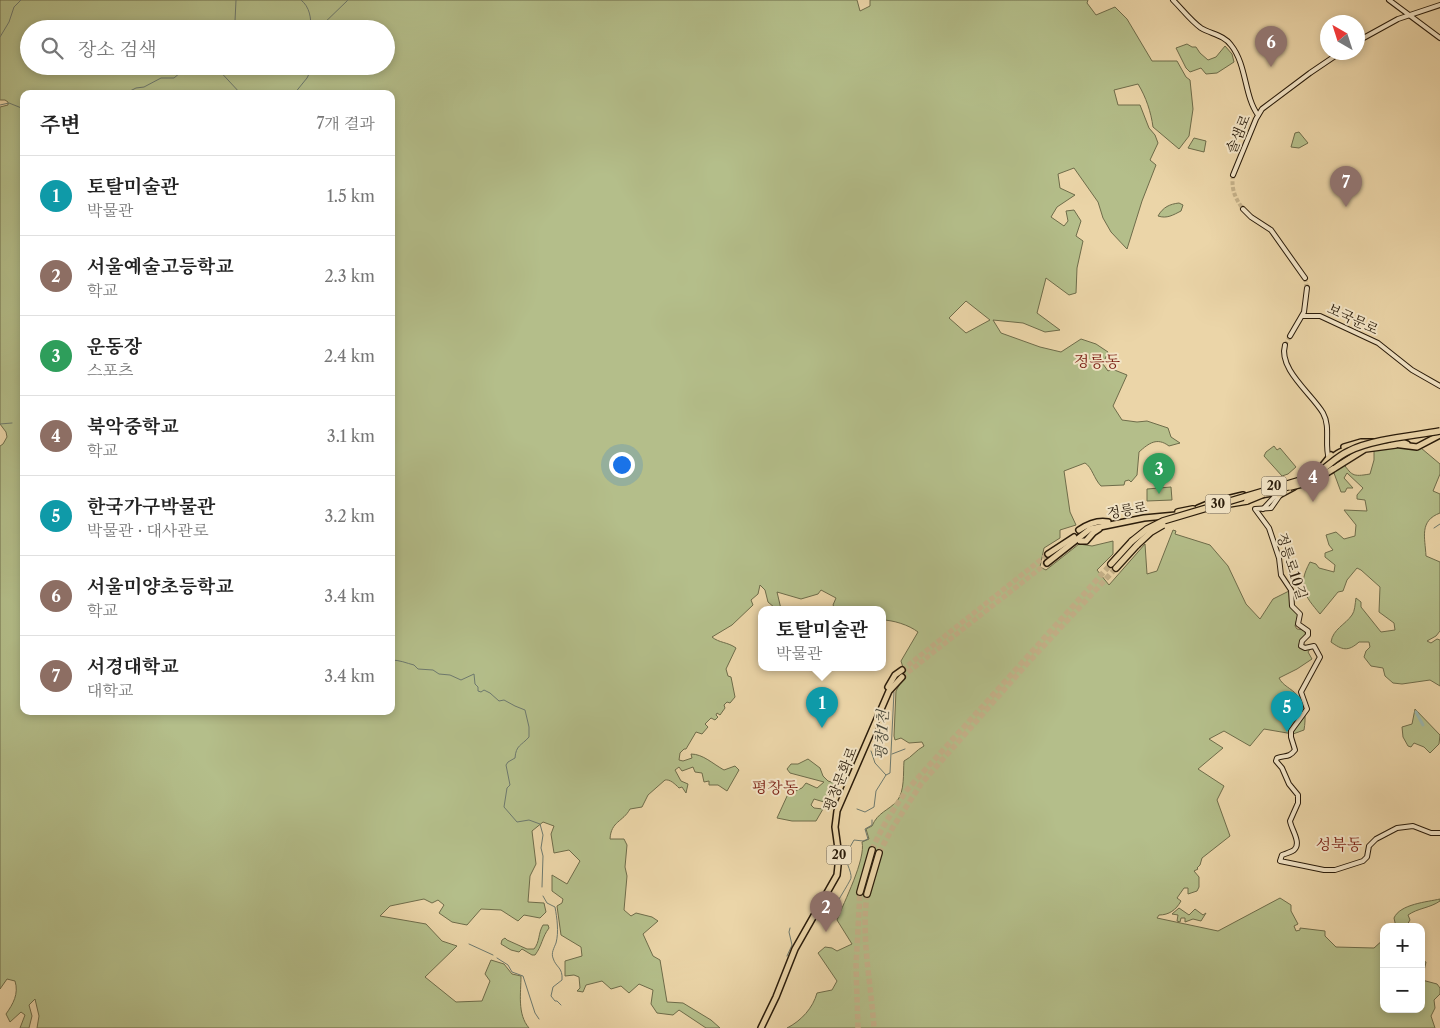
<!DOCTYPE html>
<html lang="ko">
<head>
<meta charset="utf-8">
<style>
  body { margin:0; font-family:"Libre Caslon Text","Noto Serif KR",serif; background:#f2f2f2; color:#222 }
  .controls { position:absolute; right:15px; bottom:15px; display:grid; overflow:hidden; border-radius:10px; box-shadow:0 2px 8px #0003 }
  .controls button { width:45px; height:45px; display:grid; place-items:center; padding:0; border:0; border-bottom:1px solid #e0e0e0; background:#fff; color:#222; font:25px sans-serif }
  .compass { position:absolute; left:1320px; top:15px; width:45px; height:45px; border-radius:50%; background:#fff; box-shadow:0 2px 8px #0003; rotate:321deg }
  .you { position:absolute; left:621px; top:464px; width:18px; height:18px; margin:-12px; border:4px solid #fff; border-radius:50%; background:#1a73e8; box-shadow:0 0 0 8px #1a73e833 }
  .badge { display:grid; place-items:center; width:32px; height:32px; border-radius:50%; background:#8f2418; color:#fff; font-size:16px; font-weight:700 }
  .pin { position:absolute; translate:-50% -41px; filter:drop-shadow(0 1px 2px #0008) }
  .pin::after { content:''; position:absolute; top:26px; width:18px; height:15px; background:inherit; clip-path:polygon(0 0,100% 0,50% 100%) }
  .popup { position:absolute; left:758px; top:606px; width:128px; height:65px; box-sizing:border-box; display:grid; place-content:center; border-radius:10px; background:#fff; filter:drop-shadow(0 1px 4px #0005); font-size:16px; white-space:nowrap; color:#767676 }
  .popup b { font-size:19px; color:#222 }
  .popup::after { content:''; position:absolute; left:50%; top:100%; margin-left:-10px; border:10px solid transparent; border-top-color:#fff }
  .list { margin:0; padding:0; list-style:none }
  h2 { display:flex; justify-content:space-between; align-items:center; height:65px; margin:0; padding:0 20px; font-size:21px }
  h2 small { font-size:16px; font-weight:400; color:#767676 }
  .list li { display:grid; grid-template-columns:32px 1fr auto; gap:15px; align-items:center; box-sizing:border-box; height:80px; padding:0 20px; border-top:1px solid #e0e0e0 }
  .list b { display:block; font-size:19px; white-space:nowrap }
  .list p { margin:0; font-size:16px; white-space:nowrap; color:#767676 }
  .list em { font-size:16px; font-style:normal; color:#767676 }
  .icon { flex:none; width:28px; height:28px; fill:none; stroke:currentColor; stroke-width:2; stroke-linecap:round; stroke-linejoin:round }
  .map { position:relative; flex:none; width:1440px; height:1028px; overflow:hidden }
  .search { position:absolute; background:#fff; box-shadow:0 2px 8px #0003; left:20px; top:20px; width:375px; height:55px; display:flex; align-items:center; gap:12px; box-sizing:border-box; padding:0 18px; border-radius:28px; color:#767676; font-size:19px }
  .panel { position:absolute; background:#fff; box-shadow:0 2px 8px #0003; left:20px; top:90px; width:375px; height:625px; border-radius:10px }
  .map>svg:first-child { display:block }
  .green { fill:#b4be8a; stroke:#6e6c4a; fill-rule:evenodd }
  .lines { fill:none; stroke-linecap:round; stroke-linejoin:round }
  .stream { stroke:#6d796e; stroke-width:1 }
  .river { stroke:#9bb7b0; stroke-width:3 }
  .secondary-tunnel { stroke:#c4b088; stroke-width:4; stroke-dasharray:4 2; stroke-linecap:butt }
  .primary-tunnel { stroke:#c4b088; stroke-width:5; stroke-dasharray:5 2.5; stroke-linecap:butt }
  .trunk-tunnel { stroke:#c4b088; stroke-width:5.5; stroke-dasharray:5.5 3; stroke-linecap:butt }
  .secondary-casing { stroke:#291b0a; stroke-width:6 }
  .primary-casing { stroke:#291b0a; stroke-width:8 }
  .trunk-casing { stroke:#291b0a; stroke-width:8 }
  .secondary { stroke:#f2e4c6; stroke-width:4 }
  .primary { stroke:#ebd5a8; stroke-width:5 }
  .trunk { stroke:#ebd5a8; stroke-width:5.5 }
  .trunk-bridge-casing { stroke:#291b0a; stroke-width:8; stroke-linecap:butt }
  .trunk-bridge { stroke:#ebd5a8; stroke-width:5.5 }
  .labels { text-anchor:middle; stroke-width:4; stroke-linejoin:round; paint-order:stroke }
  .shield { fill:#f2e4c6; stroke:#655742; stroke-width:1 }
  .shield-label { font-size:12px; font-weight:bold; fill:#291b0a }
  .street-label { font-size:14px; fill:#291b0a; stroke:#f2e4c6 }
  .water-label { font-size:15px; font-style:italic; fill:#4b4a3c; stroke:#f2e4c6 }
  .quarter-label { font-size:16px; fill:#7a1f14; stroke:#f2e4c6 }
</style>
</head>
<body>
<div class="map">
<svg width="1440" height="1028" viewBox="0 0 1440 1028">
  <rect width="100%" height="100%" fill="#ebd5a8"/>
  <filter id="stains"><feTurbulence type="fractalNoise" baseFrequency=".004" numOctaves="4"/><feColorMatrix values="0 0 0 0 .2 0 0 0 0 .09 0 0 0 0 .02 0 0 0 .5 -.17"/></filter>
  <radialGradient id="worn" r=".72"><stop offset=".6" stop-color="#630" stop-opacity="0"/><stop offset="1" stop-color="#630" stop-opacity=".3"/></radialGradient>
  <!-- green -->
  <g class="green">
    <path d="M 0,0 L 857,0 L 860,11 L 870,6 L 870,0 L 1088,0 L 1087,3 L 1096,15 L 1115,7 L 1127,19 L 1152,61 L 1177,61 L 1186,77 L 1190,80 L 1193,109 L 1189,136 L 1179,149 L 1153,127 C 1151,112 1146,97 1138,84 L 1114,90 L 1118,105 L 1140,105 L 1149,128 L 1155,135 L 1158,143 L 1150,160 L 1156,165 L 1142,201 L 1127,249 L 1111,232 L 1103,218 L 1098,202 L 1074,168 L 1058,174 L 1060,188 L 1075,195 L 1057,207 L 1051,217 L 1064,226 L 1068,221 L 1066,211 L 1074,210 L 1081,221 L 1076,236 L 1083,241 L 1077,268 L 1076,293 L 1069,295 L 1046,278 L 1037,313 L 1060,330 L 1045,332 L 1023,323 L 993,320 L 1001,333 L 1040,347 L 1061,352 L 1081,339 L 1096,344 L 1108,352 L 1103,364 L 1108,371 L 1112,369 L 1127,375 L 1113,406 L 1122,420 L 1137,422 L 1147,421 L 1168,428 L 1171,437 L 1180,443 L 1169,446 C 1157,437 1149,443 1139,452 L 1137,475 L 1131,482 L 1129,480 L 1125,481 L 1124,485 L 1101,486 C 1094,479 1092,467 1085,463 L 1064,471 L 1070,512 L 1076,525 L 1060,530 L 1060,538 L 1044,548 L 1040,567 L 1046,570 L 1079,544 L 1092,546 L 1113,541 L 1113,554 L 1097,570 L 1109,585 L 1145,544 L 1147,574 L 1157,571 L 1173,530 L 1176,531 L 1175,534 L 1210,545 L 1228,566 L 1246,604 L 1260,619 L 1273,599 L 1289,591 L 1298,615 L 1295,626 L 1297,629 L 1304,630 C 1308,637 1302,639 1299,644 L 1300,648 L 1310,649 L 1308,652 L 1312,659 L 1297,669 L 1279,678 C 1283,686 1291,688 1297,695 C 1306,705 1306,718 1304,730 L 1293,734 L 1264,729 L 1250,746 L 1224,731 L 1209,739 L 1223,748 L 1198,769 L 1224,786 L 1217,800 L 1230,836 L 1202,858 L 1200,865 L 1197,868 L 1198,869 L 1194,871 L 1199,877 L 1199,887 L 1197,891 L 1188,894 L 1188,888 L 1184,888 L 1177,898 L 1181,901 C 1176,910 1169,915 1159,915 L 1157,918 L 1218,931 L 1280,898 L 1291,905 L 1291,911 L 1298,924 L 1294,926 L 1296,931 L 1300,930 L 1300,928 L 1325,931 L 1325,936 L 1336,947 L 1374,948 L 1384,939 L 1384,1009 L 1421,1009 L 1421,960 L 1426,962 L 1422,980 L 1437,984 L 1440,988 L 1440,994 L 1434,1000 L 1435,1008 L 1431,1016 L 1435,1028 L 787,1028 C 801,1021 813,1008 817,993 L 832,990 L 837,981 L 818,953 L 825,947 L 832,948 L 837,951 L 852,944 L 837,920 C 844,902 866,859 862,842 L 869,839 L 866,829 L 872,826 C 878,812 888,811 897,801 C 905,791 903,773 904,761 C 912,757 916,750 924,746 L 922,742 L 909,743 L 901,738 L 895,740 L 894,736 L 896,691 L 905,674 L 901,661 L 918,632 C 909,625 893,620 882,620 L 882,609 L 835,609 L 833,605 L 836,598 L 821,590 L 818,594 L 801,599 L 777,592 L 781,609 L 773,609 L 775,608 L 768,602 L 765,590 L 760,585 L 758,594 L 751,600 L 753,605 L 732,625 L 712,637 C 719,643 728,642 736,648 L 726,669 L 728,676 L 731,677 L 735,697 L 730,703 L 727,702 L 724,705 L 725,708 L 720,715 L 717,713 L 716,715 L 718,717 L 715,720 L 711,718 L 705,724 L 708,727 L 702,734 L 696,732 L 686,749 L 684,749 L 680,753 L 679,760 L 683,761 L 692,758 L 691,754 C 703,754 713,764 724,770 L 735,766 L 739,770 L 727,791 L 718,785 L 709,785 L 709,781 L 704,782 L 702,773 L 695,772 L 693,767 L 682,771 L 679,767 L 675,770 L 681,781 L 688,784 L 686,793 L 682,787 L 679,788 C 675,784 670,779 665,780 L 648,795 L 642,807 L 630,809 C 623,822 611,821 610,839 L 624,839 L 627,845 L 625,867 L 627,876 L 624,910 L 631,916 L 636,913 L 652,917 L 658,921 L 643,934 L 653,956 L 660,960 L 667,1002 L 683,1003 L 711,1020 L 720,1028 L 706,1028 L 679,1010 L 673,1015 L 657,1013 L 651,1004 L 653,990 L 639,984 L 629,993 L 621,986 L 611,989 L 602,981 L 586,985 L 583,992 L 577,991 L 580,988 L 579,977 L 574,975 L 565,976 L 565,961 L 582,956 L 581,947 L 561,935 L 557,906 L 562,903 L 563,899 L 552,891 L 552,875 L 567,884 L 580,861 L 569,850 L 554,853 L 551,834 L 554,826 L 543,822 L 532,831 L 536,864 L 530,876 L 528,902 L 544,903 L 546,912 L 540,918 L 524,915 L 518,921 L 501,910 L 481,909 L 467,925 L 452,922 L 439,913 L 444,905 L 438,900 L 432,903 L 424,899 L 390,906 L 380,916 L 426,924 L 442,941 L 457,946 L 425,977 L 456,1002 L 482,1001 L 490,981 L 485,974 L 491,960 L 504,964 L 512,974 L 521,976 C 521,993 517,1014 529,1028 L 37,1028 L 39,1016 L 35,999 L 29,1005 L 32,1016 L 29,1028 L 20,1028 L 25,1015 L 21,1012 L 10,1022 L 6,1014 C 13,1004 19,994 15,981 L 7,979 L 0,989 L 0,446 L 3,444 L 7,437 L 6,432 L 0,424 L 0,107 L 8,105 L 8,102 L 5,100 L 0,100 ZM 29,29 L 386,29 L 386,66 L 29,66 ZM 24,94 L 391,94 L 391,711 L 24,711 ZM 966,301 L 990,320 L 966,333 L 949,318 Z"/>
    <path d="M 1187,44 L 1192,47 L 1196,47 L 1200,53 L 1208,60 L 1216,57 L 1225,46 L 1232,54 L 1234,62 L 1217,73 L 1206,74 L 1201,68 L 1190,72 L 1186,68 L 1176,48 Z"/>
    <path d="M 1299,132 L 1308,143 L 1299,148 L 1291,147 L 1295,133 Z"/>
    <path d="M 1194,138 L 1206,141 L 1204,152 L 1188,148 Z"/>
    <path d="M 1179,203 L 1183,205 L 1181,211 C 1173,215 1167,219 1158,216 C 1163,207 1170,204 1179,203 Z"/>
    <path d="M 1274,446 L 1277,450 L 1280,448 L 1296,467 L 1288,474 L 1282,476 L 1264,456 L 1266,452 Z"/>
    <path d="M 1398,447 L 1409,449 L 1421,448 L 1440,464 L 1440,474 L 1433,491 L 1440,494 L 1440,513 C 1419,521 1425,537 1426,556 L 1440,562 L 1440,631 L 1436,636 L 1427,641 L 1431,643 L 1437,639 L 1440,640 L 1440,686 L 1430,680 L 1402,684 L 1393,683 L 1385,676 L 1383,668 L 1371,666 L 1364,657 L 1366,651 L 1370,647 L 1369,642 L 1359,642 C 1348,652 1342,650 1331,642 C 1333,629 1345,625 1352,615 C 1355,611 1355,604 1356,598 L 1361,602 L 1361,607 L 1381,632 L 1395,630 L 1394,623 L 1379,612 L 1380,587 L 1361,570 L 1357,568 L 1347,580 L 1343,591 L 1338,592 L 1320,614 C 1304,595 1297,586 1310,562 L 1316,564 L 1319,568 L 1334,572 L 1335,565 L 1325,557 L 1325,553 L 1333,550 L 1329,545 L 1326,535 L 1336,532 L 1344,539 L 1355,536 L 1356,525 L 1344,510 L 1367,511 L 1365,500 L 1357,499 L 1357,495 L 1363,488 L 1347,473 L 1344,478 L 1353,488 L 1347,488 L 1345,492 L 1341,492 L 1334,473 L 1332,474 L 1331,468 L 1341,460 C 1352,476 1352,477 1370,474 L 1374,460 L 1374,449 Z"/>
    <path d="M 1171,487 L 1172,500 L 1147,501 L 1147,489 Z"/>
    <path d="M 1415,709 L 1440,735 L 1439,744 L 1430,753 L 1424,747 L 1414,743 L 1411,747 L 1408,746 L 1403,737 L 1402,727 L 1412,724 Z"/>
    <path d="M 808,759 L 820,768 L 823,776 L 828,781 L 837,784 L 839,796 L 828,795 L 824,802 L 814,799 L 811,805 L 814,808 L 823,809 L 816,821 L 792,821 L 777,818 L 788,794 L 802,788 L 806,783 L 817,788 L 824,782 L 790,773 L 787,769 L 791,764 L 798,764 Z"/>
    <path d="M 1440,899 L 1440,901 C 1430,908 1418,908 1408,915 L 1410,920 L 1407,925 L 1410,927 L 1396,927 L 1394,918 C 1400,904 1427,902 1440,899 Z"/>
    <path d="M 1179,908 L 1189,915 L 1195,909 L 1203,915 L 1206,913 L 1201,921 L 1193,919 L 1185,922 L 1185,918 L 1181,918 L 1180,922 L 1177,921 L 1178,915 L 1172,914 Z"/>
    <path d="M 543,925 L 548,925 L 549,928 C 542,937 542,946 535,955 L 532,955 L 522,949 L 519,952 L 511,950 L 501,944 L 502,940 L 505,938 L 507,940 L 527,949 L 534,949 C 540,942 538,933 543,925 Z"/>
  </g>
  <g class="lines">
    <!-- stream -->
    <g class="stream">
      <path d="M 301,0 C 310,7 311,18 311,29"/>
      <path d="M 230,29 L 235,21 L 236,0"/>
      <path d="M 318,29 L 348,0"/>
      <path d="M 0,37 L 9,22 L 14,7 L 21,0"/>
      <path d="M 215,66 L 241,94"/>
      <path d="M 124,94 L 136,88 L 144,87 L 161,78 L 174,78 L 188,66"/>
      <path d="M 294,94 L 307,78 L 313,66"/>
      <path d="M 0,105 L 9,103 L 24,109"/>
      <path d="M 0,424 L 12,423"/>
      <path d="M 1434,528 L 1440,524"/>
      <path d="M 391,660 C 400,660 406,663 414,665 L 418,669 L 433,670 L 439,674 L 450,675 L 461,680 L 474,674 L 475,684 L 478,687 L 478,691 L 481,692 L 484,690 L 490,693 L 499,701 L 504,700 L 515,706 L 525,710 L 529,727 L 529,737 C 521,746 516,745 515,758 L 508,762 L 506,765 L 510,785 L 507,788 L 504,807 L 517,822 L 529,820 L 540,824 L 543,835 L 541,848 L 543,856 L 542,887"/>
      <path d="M 892,754 L 905,749"/>
      <path d="M 886,775 L 890,773 L 894,692"/>
      <path d="M 857,809 L 865,812 L 874,807 L 876,791 L 886,775 L 875,763 L 871,751"/>
      <path d="M 543,896 L 547,903 L 555,907 C 557,918 559,932 556,943 C 554,948 551,953 553,958 C 556,968 563,967 562,980 L 553,987 L 551,996 L 555,1001 L 557,1001 L 561,1005"/>
      <path d="M 818,916 L 829,916 C 831,912 851,880 851,878 C 852,872 844,858 843,851 L 850,847 L 854,840 L 863,841 L 868,839 L 865,829 L 872,825 L 872,820"/>
      <path d="M 469,944 L 493,955"/>
      <path d="M 787,956 L 792,945 L 789,932 L 790,928"/>
      <path d="M 497,958 L 508,965 L 512,972 L 523,976 L 535,1013 L 539,1019"/>
    </g>
    <!-- river -->
    <path class="river" d="M 1416,712 L 1423,725"/>
    <!-- secondary-tunnel -->
    <g class="secondary-tunnel">
      <path d="M 1233,175 C 1231,189 1235,198 1243,209"/>
      <path d="M 1305,278 L 1307,288"/>
      <path d="M 1285,345 L 1290,336"/>
    </g>
    <!-- primary-tunnel -->
    <g class="primary-tunnel">
      <path d="M 902,670 L 1048,554"/>
      <path d="M 902,677 L 1047,563"/>
    </g>
    <!-- trunk-tunnel -->
    <g class="trunk-tunnel">
      <path d="M 872,850 C 881,828 893,810 906,791 L 1111,564"/>
      <path d="M 879,853 L 893,827 L 921,784 L 1026,665 L 1116,568"/>
      <path d="M 867,894 C 861,939 871,983 874,1028"/>
      <path d="M 858,1028 L 856,966 L 860,892"/>
    </g>
    <!-- secondary casing -->
    <g class="secondary-casing">
      <g id="secondary">
        <path d="M 1173,0 C 1182,9 1191,21 1201,28 C 1211,34 1224,35 1231,45 C 1247,65 1244,96 1258,115"/>
        <path d="M 1389,0 L 1440,38"/>
        <path d="M 1358,41 L 1398,19 L 1440,5"/>
        <path d="M 1233,175 L 1256,119 L 1262,109 L 1310,73 L 1341,52"/>
        <path d="M 1243,209 L 1251,217 L 1271,230 L 1305,278"/>
        <path d="M 1303,316 L 1320,316 L 1378,343 L 1412,370 L 1440,386"/>
        <path d="M 1290,336 L 1304,312 L 1307,288"/>
        <path d="M 1285,345 C 1278,369 1312,394 1323,413 C 1331,427 1324,445 1329,459"/>
        <path d="M 1280,495 L 1271,508 L 1255,509 L 1269,528 L 1279,558 L 1281,575 L 1291,590 L 1292,606 L 1300,614 L 1298,624 L 1308,631 L 1308,635 L 1302,641 L 1301,646 L 1305,648 L 1314,646 L 1320,657 L 1301,692 L 1307,709 L 1291,731 L 1291,737 L 1295,750 C 1289,758 1285,755 1277,758 L 1276,761 L 1282,768 L 1289,784 L 1298,795 L 1298,803 L 1290,821 C 1291,829 1302,843 1294,850 C 1291,852 1285,854 1282,855 L 1280,861 L 1324,870 L 1335,870 L 1363,861 L 1367,857 L 1369,846 L 1376,839 L 1397,828 L 1413,826 L 1431,833 L 1440,833"/>
        <path d="M 1263,509 L 1279,492"/>
      </g>
    </g>
    <!-- primary casing -->
    <g class="primary-casing">
      <g id="primary">
        <path d="M 1394,440 L 1400,441 L 1407,444"/>
        <path d="M 1393,444 L 1417,447 L 1440,435"/>
        <path d="M 1344,447 L 1361,442 L 1373,442"/>
        <path d="M 1329,463 C 1333,454 1341,451 1350,449"/>
        <path d="M 1319,470 L 1331,455"/>
        <path d="M 1260,495 L 1279,492"/>
        <path d="M 1279,495 L 1294,487"/>
        <path d="M 1198,508 L 1210,503 L 1243,495"/>
        <path d="M 1079,530 C 1088,524 1098,520 1108,522"/>
        <path d="M 1080,541 L 1086,541 L 1093,533 L 1099,529"/>
        <path d="M 1048,554 L 1074,537"/>
        <path d="M 1047,563 L 1090,529 L 1144,518 L 1176,515"/>
        <path d="M 888,687 L 895,675 L 902,670"/>
        <path d="M 761,1028 L 776,997 L 795,949 L 837,875 L 839,856 L 835,827 L 837,811 L 889,691 L 902,677"/>
      </g>
    </g>
    <!-- trunk casing -->
    <g class="trunk-casing">
      <g id="trunk">
        <path d="M 1333,469 L 1365,449 L 1395,445"/>
        <path d="M 1223,505 L 1247,501"/>
        <path d="M 1178,512 L 1193,509"/>
        <path d="M 1111,564 L 1132,541"/>
        <path d="M 1116,568 L 1137,545"/>
        <path d="M 860,892 L 872,850"/>
        <path d="M 867,894 L 879,853"/>
      </g>
    </g>
    <!-- secondary -->
    <use href="#secondary" class="secondary"/>
    <!-- primary -->
    <use href="#primary" class="primary"/>
    <!-- trunk -->
    <use href="#trunk" class="trunk"/>
    <!-- trunk-bridge casing -->
    <g class="trunk-bridge-casing">
      <g id="trunk-bridge">
        <path d="M 1290,487 L 1314,481 L 1333,469"/>
        <path d="M 1274,491 L 1294,485"/>
        <path d="M 1247,501 L 1264,494"/>
        <path d="M 1132,541 L 1147,529 L 1163,521 L 1311,477 C 1325,470 1335,457 1349,451 C 1373,439 1413,436 1440,431"/>
        <path d="M 1137,545 L 1151,532 L 1163,525"/>
      </g>
    </g>
    <!-- trunk-bridge -->
    <use href="#trunk-bridge" class="trunk-bridge"/>
  </g>
  <g class="labels">
    <!-- shield labels -->
    <g class="shield">
      <rect x="1261.5" y="476.5" width="25" height="19" rx="4"/>
      <rect x="1205.5" y="494.5" width="25" height="19" rx="4"/>
      <rect x="826.5" y="845.5" width="25" height="19" rx="4"/>
    </g>
    <g class="shield-label">
      <text x="1274" y="490">20</text>
      <text x="1218" y="508">30</text>
      <text x="839" y="859">20</text>
    </g>
    <!-- street labels -->
    <g class="street-label">
      <text transform="translate(1238 134) rotate(-67)" y="5">솔샘로</text>
      <text transform="translate(1353 319) rotate(25)" y="5">보국문로</text>
      <text transform="translate(1127 510) rotate(-10)" y="5">정릉로</text>
      <text transform="translate(1292 566) rotate(72)" y="5">정릉로10길</text>
      <text transform="translate(840 779) rotate(-68)" y="5">평창문화로</text>
    </g>
    <!-- water labels -->
    <g class="water-label">
      <text transform="translate(882 735) rotate(-87)" y="5">평창1천</text>
    </g>
    <!-- quarter labels -->
    <g class="quarter-label">
      <text x="1097" y="367">정릉동</text>
      <text x="775" y="793">평창동</text>
      <text x="1339" y="850">성북동</text>
    </g>
  </g>
  <rect width="100%" height="100%" filter="url(#stains)"/>
  <rect width="100%" height="100%" fill="url(#worn)"/>
</svg>
<div class="controls">
<button>+</button>
<button>−</button>
</div>
<svg class="compass" viewBox="-18 -18 36 36"><path d="M0-13l5 13h-10z" fill="#e53935"/><path d="M0 13l5-13h-10z" fill="#767676"/></svg>
<div class="you"></div>
<div class="pin badge" style="left:822px;top:728px;background:#0f9aa8">1</div>
<div class="popup"><b>토탈미술관</b>박물관</div>
<div class="pin badge" style="left:826px;top:932px;background:#8d6e63">2</div>
<div class="pin badge" style="left:1159px;top:494px;background:#2e9e5b">3</div>
<div class="pin badge" style="left:1313px;top:502px;background:#8d6e63">4</div>
<div class="pin badge" style="left:1287px;top:732px;background:#0f9aa8">5</div>
<div class="pin badge" style="left:1271px;top:67px;background:#8d6e63">6</div>
<div class="pin badge" style="left:1346px;top:207px;background:#8d6e63">7</div>
<div class="search"><svg class="icon" aria-label="search" viewBox="0 0 24 24"><circle cx="10" cy="10" r="6"/><path d="M15 15l6 6"/></svg>장소 검색</div>
<section class="panel">
<h2>주변<small>7개 결과</small></h2>
<ul class="list">
<li><span class="badge" style="background:#0f9aa8">1</span><div><b>토탈미술관</b><p>박물관</p></div><em>1.5 km</em></li>
<li><span class="badge" style="background:#8d6e63">2</span><div><b>서울예술고등학교</b><p>학교</p></div><em>2.3 km</em></li>
<li><span class="badge" style="background:#2e9e5b">3</span><div><b>운동장</b><p>스포츠</p></div><em>2.4 km</em></li>
<li><span class="badge" style="background:#8d6e63">4</span><div><b>북악중학교</b><p>학교</p></div><em>3.1 km</em></li>
<li><span class="badge" style="background:#0f9aa8">5</span><div><b>한국가구박물관</b><p>박물관 · 대사관로</p></div><em>3.2 km</em></li>
<li><span class="badge" style="background:#8d6e63">6</span><div><b>서울미양초등학교</b><p>학교</p></div><em>3.4 km</em></li>
<li><span class="badge" style="background:#8d6e63">7</span><div><b>서경대학교</b><p>대학교</p></div><em>3.4 km</em></li>
</ul>
</section>
</div>
</body>
</html>
